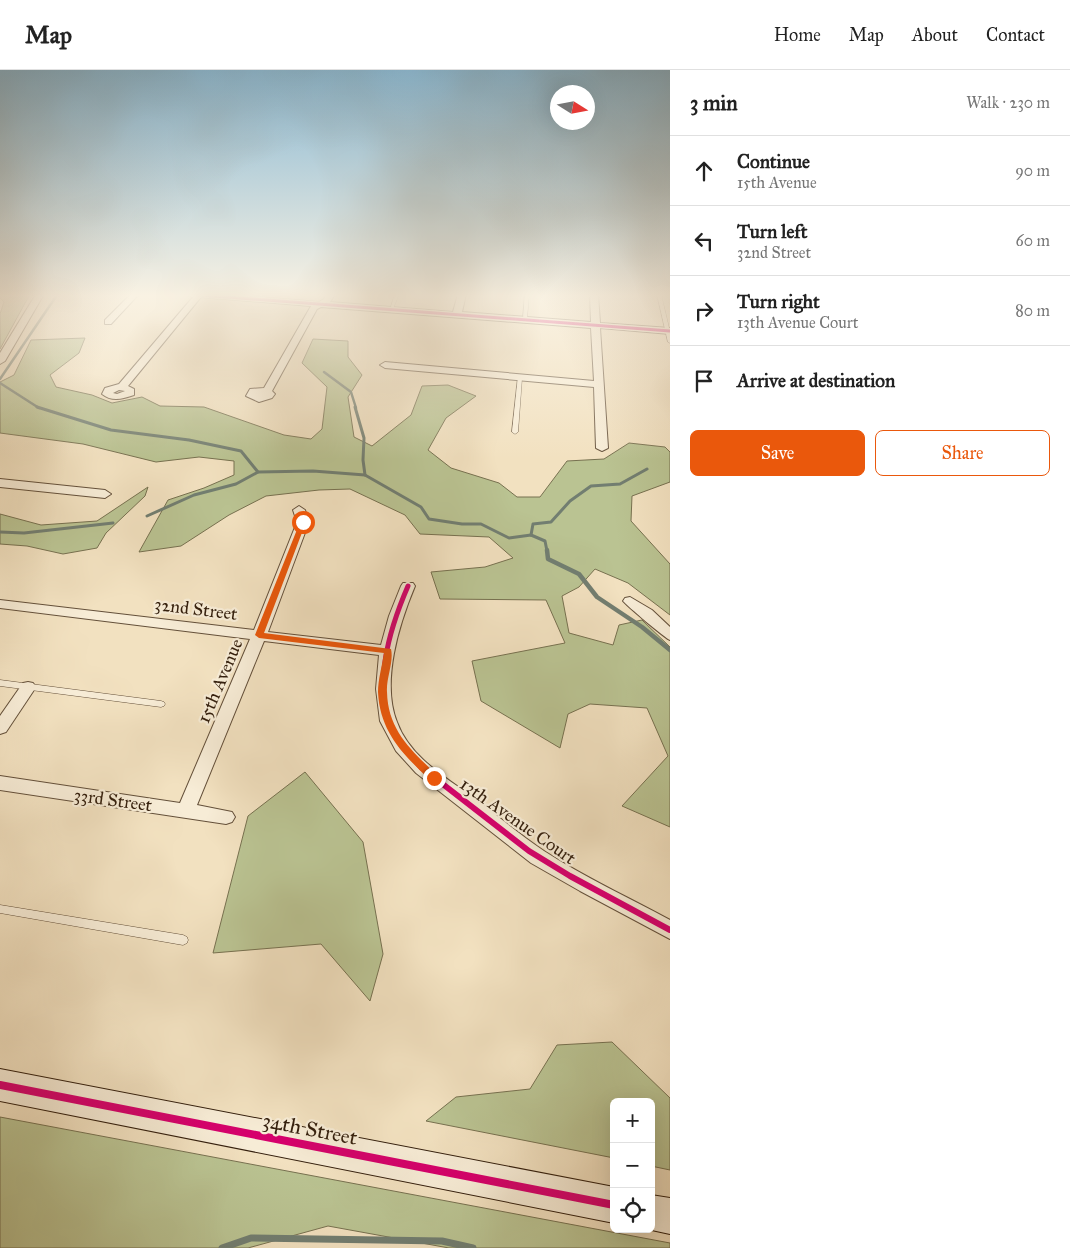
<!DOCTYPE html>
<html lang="en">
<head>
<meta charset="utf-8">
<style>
  body { margin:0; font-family:"IM FELL Great Primer",serif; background:#f6f6f6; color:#222 }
  .controls { position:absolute; right:15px; bottom:15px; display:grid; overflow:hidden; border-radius:8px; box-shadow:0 5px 20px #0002 }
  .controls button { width:45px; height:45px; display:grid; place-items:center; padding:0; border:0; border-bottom:1px solid #e0e0e0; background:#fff; color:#222; font:25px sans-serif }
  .compass { position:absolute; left:550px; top:15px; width:45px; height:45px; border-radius:50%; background:#fff; box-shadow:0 5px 20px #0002; rotate:101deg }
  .stop { position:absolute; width:15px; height:15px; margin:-11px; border:4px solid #ea580c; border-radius:50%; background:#fff }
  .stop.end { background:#ea580c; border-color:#fff; box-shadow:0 1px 5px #0008 }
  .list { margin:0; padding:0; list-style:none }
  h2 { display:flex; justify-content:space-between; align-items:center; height:65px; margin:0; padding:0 20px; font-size:21px }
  h2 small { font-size:16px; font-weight:400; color:#767676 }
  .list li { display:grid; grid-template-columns:32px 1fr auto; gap:15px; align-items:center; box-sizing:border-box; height:70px; padding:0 20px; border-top:1px solid #e0e0e0 }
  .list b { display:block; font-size:19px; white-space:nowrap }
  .list p { margin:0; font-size:16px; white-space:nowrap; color:#767676 }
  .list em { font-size:16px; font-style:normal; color:#767676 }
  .actions { display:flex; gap:10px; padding:15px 20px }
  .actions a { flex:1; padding:11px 0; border:1px solid #ea580c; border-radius:8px; text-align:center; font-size:18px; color:#ea580c }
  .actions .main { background:#ea580c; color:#fff }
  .icon { flex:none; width:28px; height:28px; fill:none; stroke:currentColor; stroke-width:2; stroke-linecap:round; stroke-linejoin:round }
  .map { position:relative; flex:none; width:670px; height:1178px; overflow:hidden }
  header { display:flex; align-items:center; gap:30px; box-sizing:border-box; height:70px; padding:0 25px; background:#fff; border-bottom:1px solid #e0e0e0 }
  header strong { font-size:24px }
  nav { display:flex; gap:28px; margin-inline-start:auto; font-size:18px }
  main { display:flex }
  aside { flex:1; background:#fff }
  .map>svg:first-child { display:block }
  .green { fill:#bac392; stroke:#777150 }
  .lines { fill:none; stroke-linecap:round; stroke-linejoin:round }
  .stream-far3 { stroke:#727e71; stroke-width:2.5 }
  .stream-far2 { stroke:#727e71; stroke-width:3 }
  .stream-far1 { stroke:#727e71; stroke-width:4.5 }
  .stream { stroke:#727e71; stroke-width:7 }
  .lane-casing { stroke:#64503a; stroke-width:1 }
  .street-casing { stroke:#64503a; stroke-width:2 }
  .secondary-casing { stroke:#341f0d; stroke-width:2 }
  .lane { fill:#f7ecd6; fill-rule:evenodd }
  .street { fill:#f7ecd6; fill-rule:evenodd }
  .secondary { fill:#f7ecd6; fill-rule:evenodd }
  .cycleway-far3-casing { stroke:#f7ecd6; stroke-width:5 }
  .cycleway-far2-casing { stroke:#f7ecd6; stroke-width:8 }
  .cycleway-far1-casing { stroke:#f7ecd6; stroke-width:9 }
  .cycleway-casing { stroke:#f7ecd6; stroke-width:11 }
  .cycleway-far3 { stroke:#d6006c; stroke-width:3 }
  .cycleway-far2 { stroke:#d6006c; stroke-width:5 }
  .cycleway-far1 { stroke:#d6006c; stroke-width:6 }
  .cycleway { stroke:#d6006c; stroke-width:8 }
  .route { fill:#ea580c }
  .labels { text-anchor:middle; stroke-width:4.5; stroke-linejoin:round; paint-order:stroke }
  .street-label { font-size:18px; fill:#341f0d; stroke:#f7ecd6 }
  .near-street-label { font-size:21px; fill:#341f0d; stroke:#f7ecd6 }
</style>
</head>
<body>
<header>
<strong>Map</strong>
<nav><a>Home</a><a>Map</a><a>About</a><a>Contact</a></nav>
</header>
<main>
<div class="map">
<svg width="670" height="1178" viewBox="0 0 670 1178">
  <rect width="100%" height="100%" fill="#f2e1c0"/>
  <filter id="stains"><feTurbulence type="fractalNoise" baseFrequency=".004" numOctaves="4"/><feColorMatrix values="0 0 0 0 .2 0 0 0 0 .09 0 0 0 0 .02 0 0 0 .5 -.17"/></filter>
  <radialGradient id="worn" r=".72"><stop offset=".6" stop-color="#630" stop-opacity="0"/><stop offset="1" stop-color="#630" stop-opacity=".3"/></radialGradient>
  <!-- green -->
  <g class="green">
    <path d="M 0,224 L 30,224 L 0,279 L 0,244 L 4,232 L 0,228 Z"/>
    <path d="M 85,268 L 79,283 L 50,305 L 56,317 L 92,325 L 112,333 L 142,327 L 160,336 L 204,337 L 284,365 L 311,369 L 322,359 L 327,317 L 302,293 L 313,269 L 348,271 L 348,287 L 362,305 L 348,327 L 354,367 L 372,376 L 411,345 L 422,316 L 448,315 L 476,326 L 446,348 L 428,380 L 451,398 L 499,413 L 517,427 L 540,427 L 567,391 L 604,389 L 629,373 L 665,377 L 670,382 L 670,412 L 632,426 L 631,451 L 670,494 L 670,545 L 628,513 L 595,499 L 579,517 L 562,526 L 569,563 L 613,575 L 619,555 L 642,550 L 670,577 L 670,757 L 622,736 L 668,686 L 647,638 L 590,634 L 568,644 L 560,678 L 481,631 L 472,591 L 565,573 L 546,530 L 440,529 L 431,502 L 485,497 L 513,488 L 489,467 L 420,464 L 405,445 L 350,419 L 319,420 L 266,426 L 229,445 L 181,476 L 139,482 L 168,430 L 204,418 L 234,405 L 234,391 L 199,387 L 156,392 L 83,374 L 0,363 L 0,312 L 14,305 L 31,270 Z"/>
    <path d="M 148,417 L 145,426 L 106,463 L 97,478 L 63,484 L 27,476 L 0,474 L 0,444 L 41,455 L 97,451 Z"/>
    <path d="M 305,702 L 363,772 L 383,884 L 370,931 L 321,874 L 213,883 L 248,746 Z"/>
    <path d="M 612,972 L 670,1028 L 670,1100 L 651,1096 L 651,1032 L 614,1032 L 614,1088 L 426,1051 L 456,1027 L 530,1019 L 557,975 Z"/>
    <path d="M 0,1047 L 670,1173 L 670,1178 L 449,1178 L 328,1156 L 248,1178 L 0,1178 Z"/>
  </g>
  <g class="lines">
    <!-- stream-far3 -->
    <g class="stream-far3">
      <path d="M 324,302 L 351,322 L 356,338"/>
      <path d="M 0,309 L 57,225"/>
      <path d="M 0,313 L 39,338"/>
    </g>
    <!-- stream-far2 -->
    <g class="stream-far2">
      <path d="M 37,337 L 111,360 L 189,370 L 241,381 L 258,402 L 313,401 L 365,405 L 421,437 L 429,449 L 462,454 L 481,454 L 509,468 L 531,465 L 545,471 L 547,481"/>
      <path d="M 355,337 L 364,368 L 363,390 L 365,405"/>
      <path d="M 147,446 L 194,425 L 236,414 L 258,402"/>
      <path d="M 0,462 L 24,463 L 113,453"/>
      <path d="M 531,465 L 533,454 L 551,452 L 570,431 L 591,416 L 620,414 L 647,399"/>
    </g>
    <!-- stream-far1 -->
    <path class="stream-far1" d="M 547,480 L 548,489 L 579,504 L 597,527 L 642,557 L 670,580"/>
    <!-- stream -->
    <path class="stream" d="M 222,1178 L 251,1168 L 442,1171 L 473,1178"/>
    <!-- lane casing -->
    <g class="lane-casing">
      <g id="lane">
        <path d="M 395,224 L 399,224 L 393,239 L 390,240 Z"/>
        <path d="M 525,224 L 529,224 L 527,249 L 525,250 L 523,249 Z"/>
        <path d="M 657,224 L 661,224 L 670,262 L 670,273 L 668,272 Z"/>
        <path d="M 518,307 L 522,308 L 518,362 L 515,364 L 512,362 Z"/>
        <path d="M 0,610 L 161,631 L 164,632 L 165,634 L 164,636 L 161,637 L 0,616 Z"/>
        <path d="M 0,835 L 183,865 L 187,867 L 188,870 L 187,873 L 183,875 L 0,843 Z"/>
      </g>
    </g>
    <!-- street casing -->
    <g class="street-casing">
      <g id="street">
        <path d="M 36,224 L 44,224 L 5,291 L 0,294 L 0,283 Z"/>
        <path d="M 131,224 L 139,224 L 111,254 L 105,254 L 105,250 Z"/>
        <path d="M 184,224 L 218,224 L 319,232 L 324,229 L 327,224 L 335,224 L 330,232 L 453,242 L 458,224 L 466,224 L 462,242 L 591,252 L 590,224 L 598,224 L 600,253 L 670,258 L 670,264 L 600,258 L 608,378 L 602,381 L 596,378 L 594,317 L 385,298 L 380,295 L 385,292 L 594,311 L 591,258 L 321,237 L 317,239 L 272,321 L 275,324 L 272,328 L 259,332 L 246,326 L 250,319 L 264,318 L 311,236 L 201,227 L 128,316 L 134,319 L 134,325 C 122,329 112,332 102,324 L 105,318 L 119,314 L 193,227 ZM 119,320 L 125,321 L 117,324 L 113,323 Z"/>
        <path d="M 0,409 L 105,420 L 111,424 L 105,428 L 0,417 Z"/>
        <path d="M 299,436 L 305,440 L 309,452 L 268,562 L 381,575 L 389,546 L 401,516 L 403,513 L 413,513 L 415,516 C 399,554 381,612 397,652 C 410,688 448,709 477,730 C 499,747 520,765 544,781 C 584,807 628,827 670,850 L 670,869 L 580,821 L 531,793 L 416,703 L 396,681 L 380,651 L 376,619 L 379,585 L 264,571 L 197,735 L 232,742 L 235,747 L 232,752 L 226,754 L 0,720 L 0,706 L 180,733 L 250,569 L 0,538 L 0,530 L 254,560 L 297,452 L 293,440 Z"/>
        <path d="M 630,527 L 652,540 L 670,557 L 670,570 C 666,569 626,535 623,531 L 625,528 Z"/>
        <path d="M 28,612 L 33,613 L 36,617 L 6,662 L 0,664 L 0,646 L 23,613 Z"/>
      </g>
    </g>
    <!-- secondary casing -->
    <g class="secondary-casing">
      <g id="secondary">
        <path d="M 0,999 L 614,1117 L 614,1153 L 0,1031 Z"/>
        <path d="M 651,1125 L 670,1128 L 670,1164 L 647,1159 L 651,1159 Z"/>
      </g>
    </g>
    <!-- lane -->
    <use href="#lane" class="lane"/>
    <!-- street -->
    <use href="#street" class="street"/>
    <!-- secondary -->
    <use href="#secondary" class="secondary"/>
    <!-- cycleway-far3 casing -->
    <g class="cycleway-far3-casing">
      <path id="cycleway-far3" d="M 188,224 L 670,261"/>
    </g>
    <!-- cycleway-far2 casing -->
    <g class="cycleway-far2-casing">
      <path id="cycleway-far2" d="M 393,662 C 372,616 389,560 408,516"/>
    </g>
    <!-- cycleway-far1 casing -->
    <g class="cycleway-far1-casing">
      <path id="cycleway-far1" d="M 393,661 L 402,676 L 422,698 L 529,781 L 570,806 L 670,860"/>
    </g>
    <!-- cycleway casing -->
    <g class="cycleway-casing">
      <path id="cycleway" d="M 0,1015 L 614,1135"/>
    </g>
    <!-- cycleway-far3 -->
    <use href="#cycleway-far3" class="cycleway-far3"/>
    <!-- cycleway-far2 -->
    <use href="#cycleway-far2" class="cycleway-far2"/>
    <!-- cycleway-far1 -->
    <use href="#cycleway-far1" class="cycleway-far1"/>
    <!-- cycleway -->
    <use href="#cycleway" class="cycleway"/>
  </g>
  <!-- sky -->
  <linearGradient id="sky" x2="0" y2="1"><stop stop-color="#89b8d3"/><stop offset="0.58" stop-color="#f9f2e3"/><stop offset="1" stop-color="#f9f2e3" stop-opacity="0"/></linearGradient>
  <rect width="670" height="389" fill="url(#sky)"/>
  <!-- route -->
  <path class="route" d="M 303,450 L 306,452 L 264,563 L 391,579 C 394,592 386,608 387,622 C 388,661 412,681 438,706 L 438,711 L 431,711 C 404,685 380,663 378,622 C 378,610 382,596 384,583 L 259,568 L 255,565 L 300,452 Z"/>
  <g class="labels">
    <!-- street labels -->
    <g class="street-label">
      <text transform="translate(196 539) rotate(7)" y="6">32nd Street</text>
      <text transform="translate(220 611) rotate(-67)" y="6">15th Avenue</text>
      <text transform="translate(113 730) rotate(8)" y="6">33rd Street</text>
      <text transform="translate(518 751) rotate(35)" y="6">13th Avenue Court</text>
    </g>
    <!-- near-street labels -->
    <g class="near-street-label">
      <text transform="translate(310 1059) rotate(11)" y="7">34th Street</text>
    </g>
  </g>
  <rect width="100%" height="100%" filter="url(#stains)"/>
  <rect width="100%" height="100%" fill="url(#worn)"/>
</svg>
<div class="controls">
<button>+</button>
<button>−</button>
<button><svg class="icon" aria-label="locate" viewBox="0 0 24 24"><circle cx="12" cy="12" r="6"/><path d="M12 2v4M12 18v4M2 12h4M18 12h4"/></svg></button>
</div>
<svg class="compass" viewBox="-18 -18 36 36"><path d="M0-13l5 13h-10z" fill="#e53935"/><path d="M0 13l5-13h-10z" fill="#767676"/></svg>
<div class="stop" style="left:303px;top:452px"></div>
<div class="stop end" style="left:434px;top:708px"></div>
</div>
<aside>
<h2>3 min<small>Walk · 230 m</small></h2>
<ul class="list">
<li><svg class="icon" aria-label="ahead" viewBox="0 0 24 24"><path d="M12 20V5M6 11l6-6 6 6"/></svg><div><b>Continue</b><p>15th Avenue</p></div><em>90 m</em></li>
<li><svg class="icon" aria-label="left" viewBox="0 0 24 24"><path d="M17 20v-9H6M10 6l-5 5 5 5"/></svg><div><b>Turn left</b><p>32nd Street</p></div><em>60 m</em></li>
<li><svg class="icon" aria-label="right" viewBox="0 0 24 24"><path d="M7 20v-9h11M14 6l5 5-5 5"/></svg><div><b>Turn right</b><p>13th Avenue Court</p></div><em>80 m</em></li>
<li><svg class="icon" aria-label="arrive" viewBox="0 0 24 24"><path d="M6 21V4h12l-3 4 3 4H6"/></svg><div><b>Arrive at destination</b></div></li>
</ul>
<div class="actions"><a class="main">Save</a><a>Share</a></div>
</aside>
</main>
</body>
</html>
